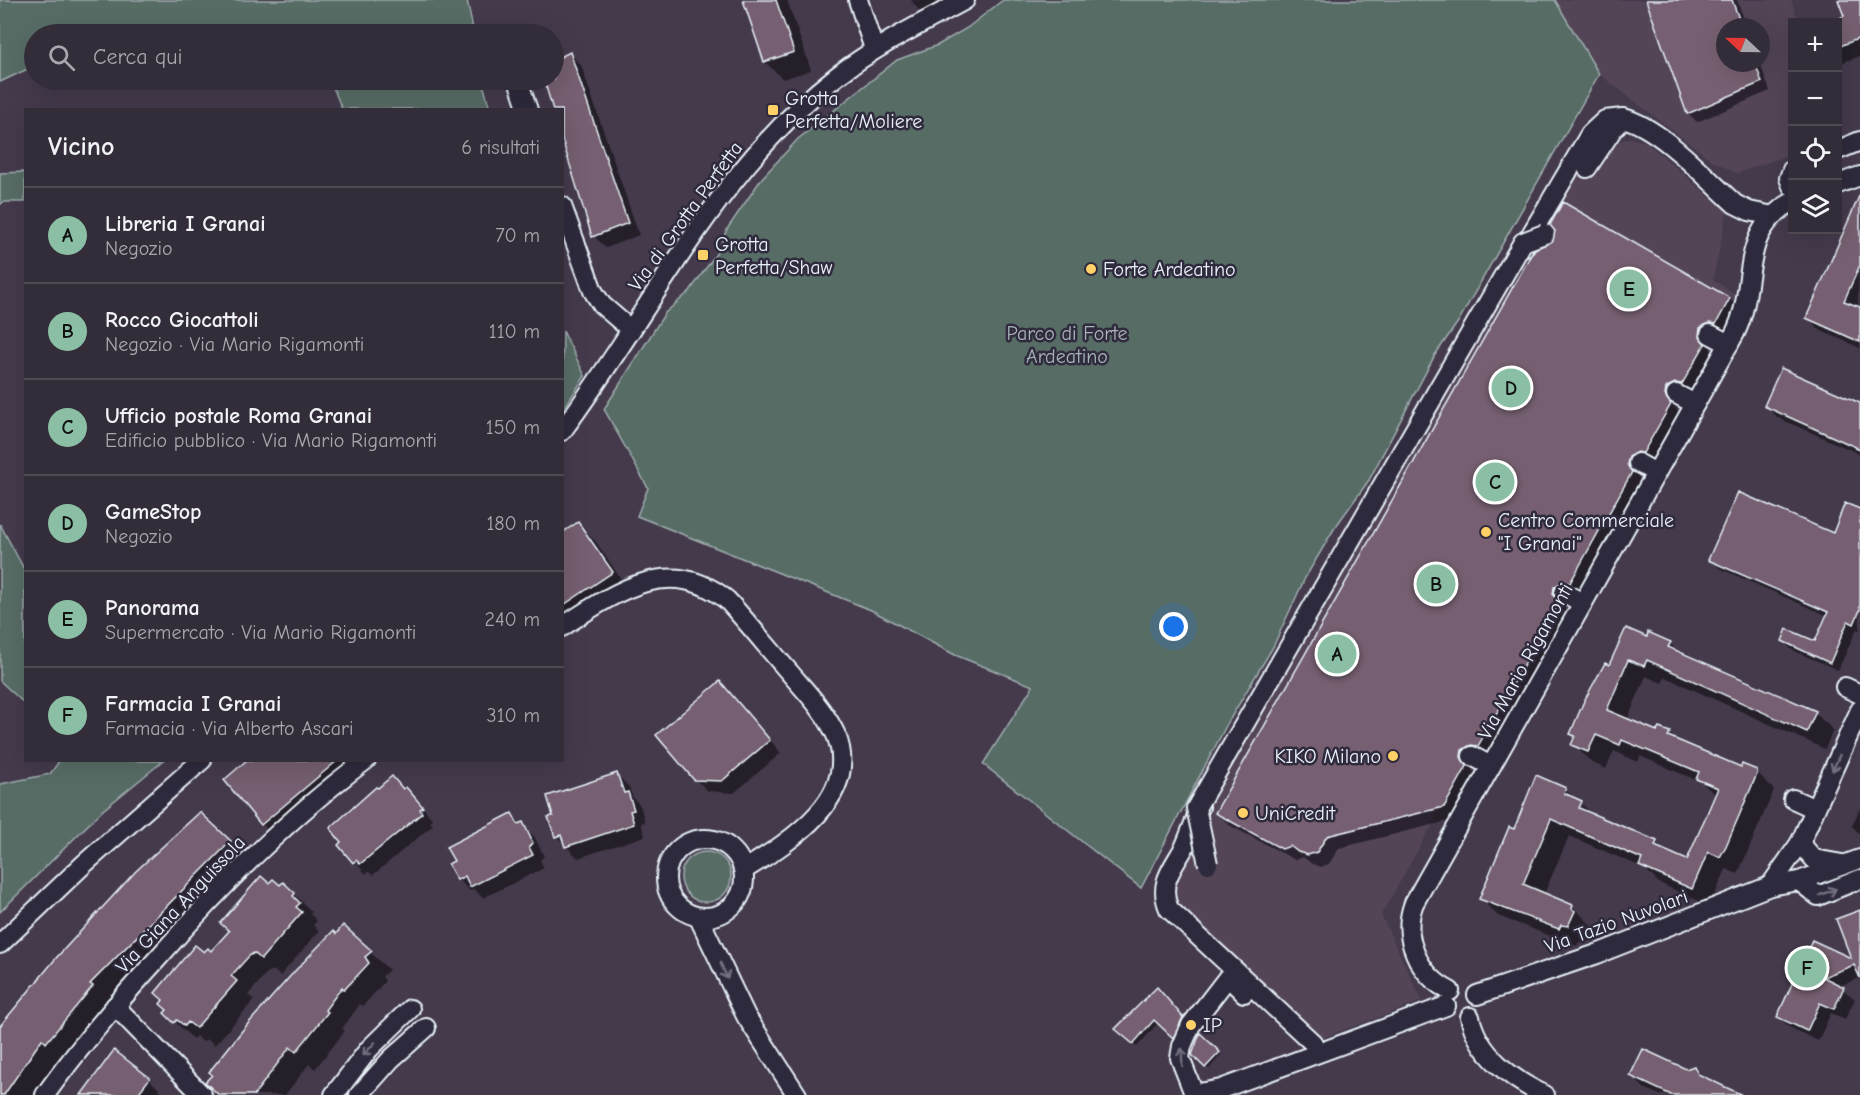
<!DOCTYPE html>
<html lang="it">
<head>
<meta charset="utf-8">
<style>
  body { margin:0; font-family:"Comic Neue",sans-serif; background:#3e3844; color:#f1f3f6 }
  .controls { position:absolute; right:18px; top:18px; display:grid; overflow:hidden; border-radius:0px; box-shadow:0 6px 24px #0002 }
  .controls button { width:54px; height:54px; display:grid; place-items:center; padding:0; border:0; border-bottom:2px solid #4e4853; background:#332c39; color:#f1f3f6; font:30px sans-serif }
  .compass { position:absolute; left:1716px; top:18px; width:54px; height:54px; border-radius:50%; background:#332c39; box-shadow:0 6px 24px #0002; rotate:292deg }
  .you { position:absolute; left:1174px; top:627px; width:21px; height:21px; margin:-15px; border:4px solid #fff; border-radius:50%; background:#1a73e8; box-shadow:0 0 0 9px #1a73e833 }
  .badge { display:grid; place-items:center; width:39px; height:39px; border-radius:50%; background:#8abfa5; color:#111; font-size:20px; font-weight:700 }
  .pin { position:absolute; translate:-50% -50%; border:3px solid #fff; box-shadow:0 2px 6px #0006 }
  .list { margin:0; padding:0; list-style:none }
  h2 { display:flex; justify-content:space-between; align-items:center; height:78px; margin:0; padding:0 24px; font-size:26px }
  h2 small { font-size:20px; font-weight:400; color:#a9a7ae }
  .list li { display:grid; grid-template-columns:39px 1fr auto; gap:18px; align-items:center; box-sizing:border-box; height:96px; padding:0 24px; border-top:2px solid #4e4853 }
  .list b { display:block; font-size:22px; white-space:nowrap }
  .list p { margin:0; font-size:20px; white-space:nowrap; color:#a9a7ae }
  .list em { font-size:20px; font-style:normal; color:#a9a7ae }
  .icon { flex:none; width:33px; height:33px; fill:none; stroke:currentColor; stroke-width:2; stroke-linecap:round; stroke-linejoin:round }
  .map { position:relative; flex:none; width:1860px; height:1095px; overflow:hidden }
  .search { position:absolute; background:#332c39; box-shadow:0 6px 24px #0002; left:24px; top:24px; width:540px; height:66px; display:flex; align-items:center; gap:15px; box-sizing:border-box; padding:0 21px; border-radius:33px; color:#a9a7ae; font-size:22px }
  .panel { position:absolute; background:#332c39; box-shadow:0 6px 24px #0002; left:24px; top:108px; width:540px; height:654px; border-radius:0px }
  .map>svg:first-child { display:block }
  .built { fill:#534557; fill-rule:evenodd }
  .green { fill:#586c66; stroke:#a0aeaf; stroke-width:1.5 }
  .shadow { fill:#0007 }
  .building { fill:#755e70; stroke:#e8f1f8; stroke-width:1.5 }
  .lines { fill:none; stroke-linecap:round; stroke-linejoin:round }
  .minor-casing { stroke:#e8f1f8; stroke-width:22 }
  .minor { stroke:#2f2a3d; stroke-width:18 }
  .minor-bridge-casing { stroke:#e8f1f8; stroke-width:22; stroke-linecap:butt }
  .minor-bridge { stroke:#2f2a3d; stroke-width:18 }
  .oneway { stroke:#70707e }
  .poi-dot { fill:#ffd166; stroke:#2f2a3d; stroke-width:2 }
  .labels { text-anchor:middle; stroke-width:5; stroke-linejoin:round; paint-order:stroke }
  .poi-label { font-size:20px; fill:#e8f1f8; stroke:#2f2a3d; text-anchor:start }
  .street-label { font-size:20px; fill:#e8f1f8; stroke:#2f2a3d }
  .park-label { font-size:20px; fill:#a7b5b6; stroke:#2f2a3d }
</style>
</head>
<body>
<div class="map">
<svg width="1860" height="1095" viewBox="0 0 1860 1095">
  <rect width="100%" height="100%" fill="#443a4c"/>
  <filter id="ink" filterUnits="userSpaceOnUse"><feTurbulence type="fractalNoise" baseFrequency=".0167" numOctaves="2"/><feDisplacementMap in="SourceGraphic" scale="12" xChannelSelector="R" yChannelSelector="G"/><feConvolveMatrix kernelMatrix="1 2 1 2 8 2 1 2 1" color-interpolation-filters="sRGB"/></filter>
  <g filter="url(#ink)">
    <!-- built -->
    <g class="built">
      <path d="M 1555,0 L 1791,0 L 1799,22 L 1792,22 L 1792,154 L 1737,173 L 1713,161 L 1599,74 ZM 1725,27 L 1761,27 L 1761,63 L 1725,63 Z"/>
      <path d="M 1630,138 L 1646,142 L 1727,212 L 1713,280 L 1735,294 L 1381,915 L 1422,1001 L 1322,1038 L 1175,905 L 1172,881 L 1191,808 L 1566,160 L 1596,176 L 1607,149 L 1619,141 Z"/>
    </g>
    <!-- green -->
    <g class="green">
      <path d="M 0,0 L 467,0 L 474,34 L 313,34 L 310,27 L 34,34 L 34,66 L 0,82 Z"/>
      <path d="M 1003,0 L 1555,0 L 1599,74 L 1458,322 L 1435,355 L 1369,480 L 1334,529 L 1305,578 L 1273,647 L 1227,724 L 1141,888 L 983,764 L 1033,686 L 955,655 L 871,610 L 637,516 L 648,488 L 604,409 L 665,313 L 690,291 L 718,251 L 727,229 L 762,178 L 798,139 L 897,60 L 938,45 L 967,28 Z"/>
      <path d="M 330,80 L 482,80 L 490,109 L 342,109 Z"/>
      <path d="M 25,172 L 25,202 L 3,202 L 0,205 L 0,173 Z"/>
      <path d="M 563,331 L 585,376 L 563,410 L 562,410 Z"/>
      <path d="M 0,524 L 25,571 L 25,704 L 0,681 Z"/>
      <path d="M 60,760 L 163,761 L 103,810 L 0,912 L 0,784 L 50,774 Z"/>
      <circle cx="706" cy="877" r="25"/>
    </g>
    <!-- shadow -->
    <g class="shadow">
      <path d="M 744,0 L 787,0 L 811,70 L 783,79 L 765,62 Z"/>
      <path d="M 911,0 L 938,0 L 939,3 L 922,14 Z"/>
      <path d="M 1647,0 L 1737,0 L 1747,27 L 1725,27 L 1725,63 L 1760,63 L 1770,91 L 1697,122 L 1688,113 Z"/>
      <path d="M 1846,0 L 1860,0 L 1860,56 L 1838,64 L 1838,22 L 1832,22 L 1846,17 Z"/>
      <path d="M 569,54 L 581,65 L 639,235 L 606,248 L 594,236 L 562,134 L 562,110 L 555,110 L 546,80 L 554,80 L 554,61 Z"/>
      <path d="M 1563,204 L 1730,299 L 1741,311 L 1728,335 L 1712,340 L 1710,348 L 1716,357 L 1694,396 L 1678,400 L 1676,408 L 1682,417 L 1655,464 L 1640,469 L 1638,477 L 1643,485 L 1582,595 L 1566,599 L 1564,607 L 1570,616 L 1490,758 L 1474,762 L 1472,770 L 1478,779 L 1456,819 L 1339,848 L 1329,864 L 1321,867 L 1312,864 L 1303,857 L 1295,860 L 1229,825 L 1217,813 L 1554,242 Z"/>
      <path d="M 1860,212 L 1858,308 L 1860,348 L 1820,330 L 1808,318 Z"/>
      <path d="M 1860,405 L 1860,454 L 1778,418 L 1766,406 Z"/>
      <path d="M 1860,511 L 1860,630 L 1857,629 L 1838,670 L 1792,650 L 1783,641 L 1816,643 L 1828,616 L 1719,568 L 1710,560 L 1834,535 Z"/>
      <path d="M 578,524 L 596,542 L 629,591 L 562,636 L 562,535 Z"/>
      <path d="M 1647,639 L 1670,643 L 1680,654 L 1815,713 L 1833,730 L 1825,749 L 1665,677 L 1662,683 L 1646,676 L 1627,720 L 1658,733 L 1669,733 L 1678,742 L 1741,769 L 1756,771 L 1774,790 L 1738,874 L 1726,869 L 1710,906 L 1659,883 L 1644,868 L 1569,836 L 1544,894 L 1573,907 L 1590,924 L 1592,930 L 1586,943 L 1579,942 L 1577,946 L 1498,916 L 1480,898 L 1515,831 L 1565,789 L 1596,817 L 1656,843 L 1665,852 L 1688,862 L 1717,797 L 1703,783 L 1640,756 L 1638,762 L 1614,751 L 1606,769 L 1591,762 L 1573,744 L 1576,738 L 1572,734 L 1610,667 Z"/>
      <path d="M 731,694 L 781,753 L 734,793 L 708,791 L 695,779 Z"/>
      <path d="M 249,760 L 377,760 L 280,841 L 262,824 Z"/>
      <path d="M 617,775 L 629,787 L 633,798 L 640,805 L 645,822 L 641,823 L 645,836 L 578,858 L 556,836 Z"/>
      <path d="M 392,778 L 418,801 L 433,820 L 430,822 L 433,825 L 373,875 L 369,872 L 366,874 L 340,845 L 378,790 Z"/>
      <path d="M 1860,808 L 1860,834 L 1852,826 Z"/>
      <path d="M 200,814 L 248,860 L 65,1060 L 60,1056 L 34,1095 L 0,1095 L 0,1029 Z"/>
      <path d="M 512,815 L 534,836 L 544,856 L 540,860 L 544,868 L 483,898 L 474,889 L 470,891 L 458,879 Z"/>
      <path d="M 269,885 L 294,894 L 312,912 L 310,914 L 317,921 L 313,925 L 319,931 L 280,976 L 273,970 L 267,973 L 248,995 L 254,1000 L 215,1045 L 207,1039 L 203,1042 L 196,1036 L 193,1039 L 166,1013 L 204,955 L 211,953 Z"/>
      <path d="M 1860,911 L 1860,978 L 1839,986 L 1855,999 L 1845,1019 L 1831,1013 L 1818,1041 L 1789,1027 L 1778,1016 L 1812,942 L 1854,961 Z"/>
      <path d="M 343,927 L 389,970 L 382,976 L 385,981 L 363,1006 L 360,1004 L 342,1029 L 345,1031 L 315,1069 L 309,1064 L 285,1095 L 220,1095 Z"/>
      <path d="M 1157,989 L 1186,1022 L 1177,1040 L 1159,1022 L 1137,1047 L 1121,1033 Z"/>
      <path d="M 1201,1036 L 1221,1055 L 1209,1069 L 1194,1055 Z"/>
      <path d="M 114,1053 L 149,1079 L 165,1095 L 84,1095 Z"/>
      <path d="M 1694,1068 L 1706,1080 L 1738,1095 L 1660,1095 L 1644,1088 L 1632,1076 Z"/>
    </g>
    <!-- building -->
    <g class="building">
      <path d="M 743,0 L 776,0 L 794,52 L 764,62 Z"/>
      <path d="M 1646,0 L 1732,0 L 1742,27 L 1725,27 L 1725,63 L 1755,63 L 1762,82 L 1687,114 Z"/>
      <path d="M 1838,0 L 1860,0 L 1860,38 L 1838,47 L 1838,19 L 1844,16 Z"/>
      <path d="M 570,52 L 628,223 L 592,237 L 562,139 L 562,110 L 553,110 L 544,80 L 554,80 L 554,60 Z"/>
      <path d="M 1860,194 L 1860,265 L 1844,301 L 1860,307 L 1860,342 L 1806,318 Z"/>
      <path d="M 1563,202 L 1730,298 L 1716,324 L 1709,323 L 1700,328 L 1699,335 L 1705,344 L 1682,384 L 1675,383 L 1666,388 L 1665,395 L 1671,404 L 1643,453 L 1637,452 L 1629,457 L 1627,464 L 1632,472 L 1570,583 L 1563,582 L 1554,587 L 1553,594 L 1559,603 L 1478,746 L 1471,745 L 1462,750 L 1461,757 L 1467,766 L 1444,807 L 1327,836 L 1317,852 L 1308,855 L 1298,852 L 1290,846 L 1282,849 L 1215,813 L 1531,255 L 1535,249 L 1553,241 L 1555,231 L 1550,225 Z"/>
      <path d="M 1781,368 L 1860,403 L 1860,449 L 1764,406 Z"/>
      <path d="M 1738,492 L 1833,533 L 1845,503 L 1860,509 L 1860,610 L 1854,624 L 1848,621 L 1830,663 L 1782,641 L 1787,629 L 1815,641 L 1828,612 L 1708,560 Z"/>
      <path d="M 578,522 L 613,572 L 562,606 L 562,533 Z"/>
      <path d="M 1626,628 L 1647,637 L 1648,632 L 1671,642 L 1668,647 L 1816,711 L 1807,732 L 1647,660 L 1644,666 L 1628,660 L 1607,710 L 1657,731 L 1659,728 L 1670,732 L 1668,736 L 1741,767 L 1742,764 L 1757,770 L 1757,774 L 1726,846 L 1720,857 L 1708,852 L 1692,889 L 1639,866 L 1642,859 L 1551,819 L 1523,884 L 1573,905 L 1572,909 L 1575,911 L 1568,926 L 1561,925 L 1559,929 L 1479,899 L 1509,827 L 1514,829 L 1536,775 L 1566,788 L 1564,793 L 1582,801 L 1579,808 L 1657,841 L 1655,846 L 1687,860 L 1718,788 L 1696,779 L 1699,772 L 1622,740 L 1620,745 L 1596,735 L 1588,752 L 1571,745 L 1575,736 L 1570,734 L 1584,701 L 1605,663 L 1609,665 Z"/>
      <path d="M 720,681 L 770,740 L 722,781 L 694,780 L 656,735 Z"/>
      <path d="M 247,760 L 338,760 L 261,825 L 224,780 Z"/>
      <path d="M 617,773 L 624,793 L 628,792 L 634,810 L 630,811 L 634,824 L 565,847 L 561,835 L 555,837 L 548,817 L 553,816 L 547,796 Z"/>
      <path d="M 392,776 L 403,789 L 406,787 L 423,807 L 420,809 L 422,813 L 360,864 L 356,860 L 353,863 L 338,845 L 341,842 L 330,828 L 376,787 L 378,788 Z"/>
      <path d="M 200,812 L 231,841 L 90,984 L 93,986 L 46,1043 L 42,1039 L 4,1095 L 0,1095 L 0,1026 L 57,957 L 136,871 Z"/>
      <path d="M 512,813 L 518,824 L 523,822 L 533,843 L 529,847 L 533,855 L 470,887 L 465,876 L 457,880 L 448,864 L 454,861 L 446,847 Z"/>
      <path d="M 261,876 L 269,883 L 273,879 L 280,885 L 283,882 L 295,893 L 293,896 L 300,903 L 296,907 L 302,912 L 261,959 L 254,953 L 249,956 L 231,976 L 237,981 L 196,1028 L 188,1022 L 185,1026 L 177,1020 L 174,1023 L 164,1013 L 167,1010 L 160,1004 L 163,1000 L 155,993 L 195,945 L 204,952 L 208,948 L 211,951 L 229,931 L 220,923 Z"/>
      <path d="M 1860,910 L 1860,978 L 1854,965 L 1823,977 L 1844,987 L 1834,1009 L 1820,1003 L 1807,1031 L 1777,1017 L 1812,940 L 1851,958 L 1836,919 Z"/>
      <path d="M 343,925 L 372,951 L 365,957 L 369,963 L 344,990 L 342,987 L 325,1010 L 328,1012 L 296,1052 L 290,1047 L 254,1095 L 219,1095 L 205,1082 L 212,1075 L 209,1072 L 246,1026 L 294,972 L 333,931 L 336,934 Z"/>
      <path d="M 1157,987 L 1183,1017 L 1173,1038 L 1154,1020 L 1133,1044 L 1115,1029 Z"/>
      <path d="M 1200,1033 L 1220,1052 L 1205,1068 L 1192,1055 Z"/>
      <path d="M 1643,1049 L 1686,1069 L 1694,1066 L 1698,1074 L 1742,1095 L 1671,1095 L 1630,1076 Z"/>
      <path d="M 114,1050 L 150,1078 L 137,1095 L 81,1095 Z"/>
    </g>
    <g class="lines">
      <!-- minor casing -->
      <g class="minor-casing">
        <g id="minor">
          <path d="M 858,0 L 874,49"/>
          <path d="M 518,80 L 528,110"/>
          <path d="M 1838,150 L 1860,141"/>
          <path d="M 1587,168 L 1613,129 L 1623,118 C 1660,127 1706,178 1735,204 L 1749,211 L 1773,216"/>
          <path d="M 1792,170 L 1789,178 L 1792,186"/>
          <path d="M 1838,184 L 1860,176"/>
          <path d="M 562,206 L 593,291 L 602,305 L 631,330"/>
          <path d="M 1523,248 L 1590,134 L 1605,120 L 1623,118"/>
          <path d="M 1710,334 L 1729,344"/>
          <path d="M 1676,394 L 1695,404"/>
          <path d="M 562,431 C 651,312 717,169 837,76 C 877,45 921,24 965,0"/>
          <path d="M 1638,463 L 1656,473"/>
          <path d="M 1564,593 L 1583,603"/>
          <path d="M 562,627 C 614,593 669,553 727,600 C 749,624 769,649 790,673 C 807,693 825,711 836,735 C 862,798 787,843 744,870"/>
          <path d="M 1845,687 L 1860,694"/>
          <path d="M 1472,756 L 1491,766"/>
          <path d="M 1793,799 L 1815,809"/>
          <path d="M 1200,807 C 1195,820 1190,835 1184,848 C 1172,869 1158,884 1169,909 L 1313,1043"/>
          <circle cx="705" cy="878" r="39"/>
          <path d="M 1800,843 L 1814,859 L 1842,864"/>
          <path d="M 1799,881 L 1818,896 L 1860,879"/>
          <path d="M 1770,886 L 1800,843 L 1860,710"/>
          <path d="M 699,918 L 746,1016 L 797,1095"/>
          <path d="M 0,944 L 84,864 L 202,760"/>
          <path d="M 1450,991 C 1418,975 1401,936 1414,903 L 1735,333 C 1759,285 1736,233 1792,202"/>
          <path d="M 1244,993 L 1228,977 L 1191,1025 L 1182,1046 L 1180,1058 L 1194,1094 L 1221,1089 L 1446,1006"/>
          <path d="M 1477,995 L 1597,954 L 1770,886 L 1799,881 L 1860,859"/>
          <path d="M 115,1006 L 202,1095"/>
          <path d="M 1470,1017 C 1478,1054 1512,1080 1545,1095"/>
          <path d="M 45,1095 C 79,1047 118,1002 158,958 C 220,887 289,817 366,760"/>
          <path d="M 334,1095 L 369,1049 L 410,1009"/>
          <path d="M 359,1095 L 391,1059 L 426,1028"/>
        </g>
      </g>
      <!-- minor -->
      <use href="#minor" class="minor"/>
      <!-- minor-bridge casing -->
      <g class="minor-bridge-casing">
        <path id="minor-bridge" d="M 1208,864 L 1196,808 L 1523,242 L 1544,234"/>
      </g>
      <!-- minor-bridge -->
      <use href="#minor-bridge" class="minor-bridge"/>
    </g>
    <!-- one-way arrows -->
    <defs><path id="oneway-shaft" d="M-6 0H5M1.5-3L5.5 0L1.5 3" fill="none" stroke-width="1.6" stroke-linecap="round" stroke-linejoin="round" transform="scale(1.5)"/></defs>
    <g class="oneway">
      <use href="#oneway-shaft" transform="translate(1836 763) rotate(114)"/>
      <use href="#oneway-shaft" transform="translate(1828 892) rotate(-21)"/>
      <use href="#oneway-shaft" transform="translate(724 971) rotate(66)"/>
      <use href="#oneway-shaft" transform="translate(369 1049) rotate(132)"/>
      <use href="#oneway-shaft" transform="translate(1182 1057) rotate(-92)"/>
    </g>
  </g>
  <!-- markers -->
  <g class="poi-dot">
    <rect x="767" y="104" width="12" height="12" rx="3"/>
    <rect x="697" y="249" width="12" height="12" rx="3"/>
    <circle cx="1091" cy="269" r="6"/>
    <circle cx="1486" cy="532" r="6"/>
    <circle cx="1393" cy="756" r="6"/>
    <circle cx="1243" cy="813" r="6"/>
    <circle cx="1191" cy="1025" r="6"/>
  </g>
  <g class="labels">
    <!-- poi labels -->
    <g class="poi-label">
      <text x="785" y="105">Grotta<tspan x="785" dy="23">Perfetta/Moliere</tspan></text>
      <text x="715" y="251">Grotta<tspan x="715" dy="23">Perfetta/Shaw</tspan></text>
      <text x="1103" y="276">Forte Ardeatino</text>
      <text x="1498" y="527">Centro Commerciale<tspan x="1498" dy="23">"I Granai"</tspan></text>
      <text x="1381" y="763" text-anchor="end">KIKO Milano</text>
      <text x="1255" y="820">UniCredit</text>
      <text x="1203" y="1032">IP</text>
    </g>
    <!-- street labels -->
    <g class="street-label">
      <text transform="translate(685 216) rotate(-54)" y="7">Via di Grotta Perfetta</text>
      <text transform="translate(1525 661) rotate(-61)" y="7">Via Mario Rigamonti</text>
      <text transform="translate(180 904) rotate(-47)" y="7">Via Giana Anguissola</text>
      <text transform="translate(1616 921) rotate(-20)" y="7">Via Tazio Nuvolari</text>
    </g>
    <!-- park labels -->
    <g class="park-label">
      <text x="1067" y="340">Parco di Forte<tspan x="1067" dy="23">Ardeatino</tspan></text>
    </g>
  </g>
</svg>
<div class="controls">
<button>+</button>
<button>−</button>
<button><svg class="icon" aria-label="locate" viewBox="0 0 24 24"><circle cx="12" cy="12" r="6"/><path d="M12 2v4M12 18v4M2 12h4M18 12h4"/></svg></button>
<button><svg class="icon" aria-label="layers" viewBox="0 0 24 24"><path d="M12 4l9 5-9 5-9-5zM3 14l9 5 9-5"/></svg></button>
</div>
<svg class="compass" viewBox="-18 -18 36 36"><path d="M0-13l5 13h-10z" fill="#e53935"/><path d="M0 13l5-13h-10z" fill="#a9a7ae"/></svg>
<div class="you"></div>
<div class="pin badge" style="left:1337px;top:654px">A</div>
<div class="pin badge" style="left:1436px;top:584px">B</div>
<div class="pin badge" style="left:1495px;top:482px">C</div>
<div class="pin badge" style="left:1511px;top:388px">D</div>
<div class="pin badge" style="left:1629px;top:289px">E</div>
<div class="pin badge" style="left:1807px;top:968px">F</div>
<div class="search"><svg class="icon" aria-label="search" viewBox="0 0 24 24"><circle cx="10" cy="10" r="6"/><path d="M15 15l6 6"/></svg>Cerca qui</div>
<section class="panel">
<h2>Vicino<small>6 risultati</small></h2>
<ul class="list">
<li><span class="badge">A</span><div><b>Libreria I Granai</b><p>Negozio</p></div><em>70 m</em></li>
<li><span class="badge">B</span><div><b>Rocco Giocattoli</b><p>Negozio · Via Mario Rigamonti</p></div><em>110 m</em></li>
<li><span class="badge">C</span><div><b>Ufficio postale Roma Granai</b><p>Edificio pubblico · Via Mario Rigamonti</p></div><em>150 m</em></li>
<li><span class="badge">D</span><div><b>GameStop</b><p>Negozio</p></div><em>180 m</em></li>
<li><span class="badge">E</span><div><b>Panorama</b><p>Supermercato · Via Mario Rigamonti</p></div><em>240 m</em></li>
<li><span class="badge">F</span><div><b>Farmacia I Granai</b><p>Farmacia · Via Alberto Ascari</p></div><em>310 m</em></li>
</ul>
</section>
</div>
</body>
</html>
